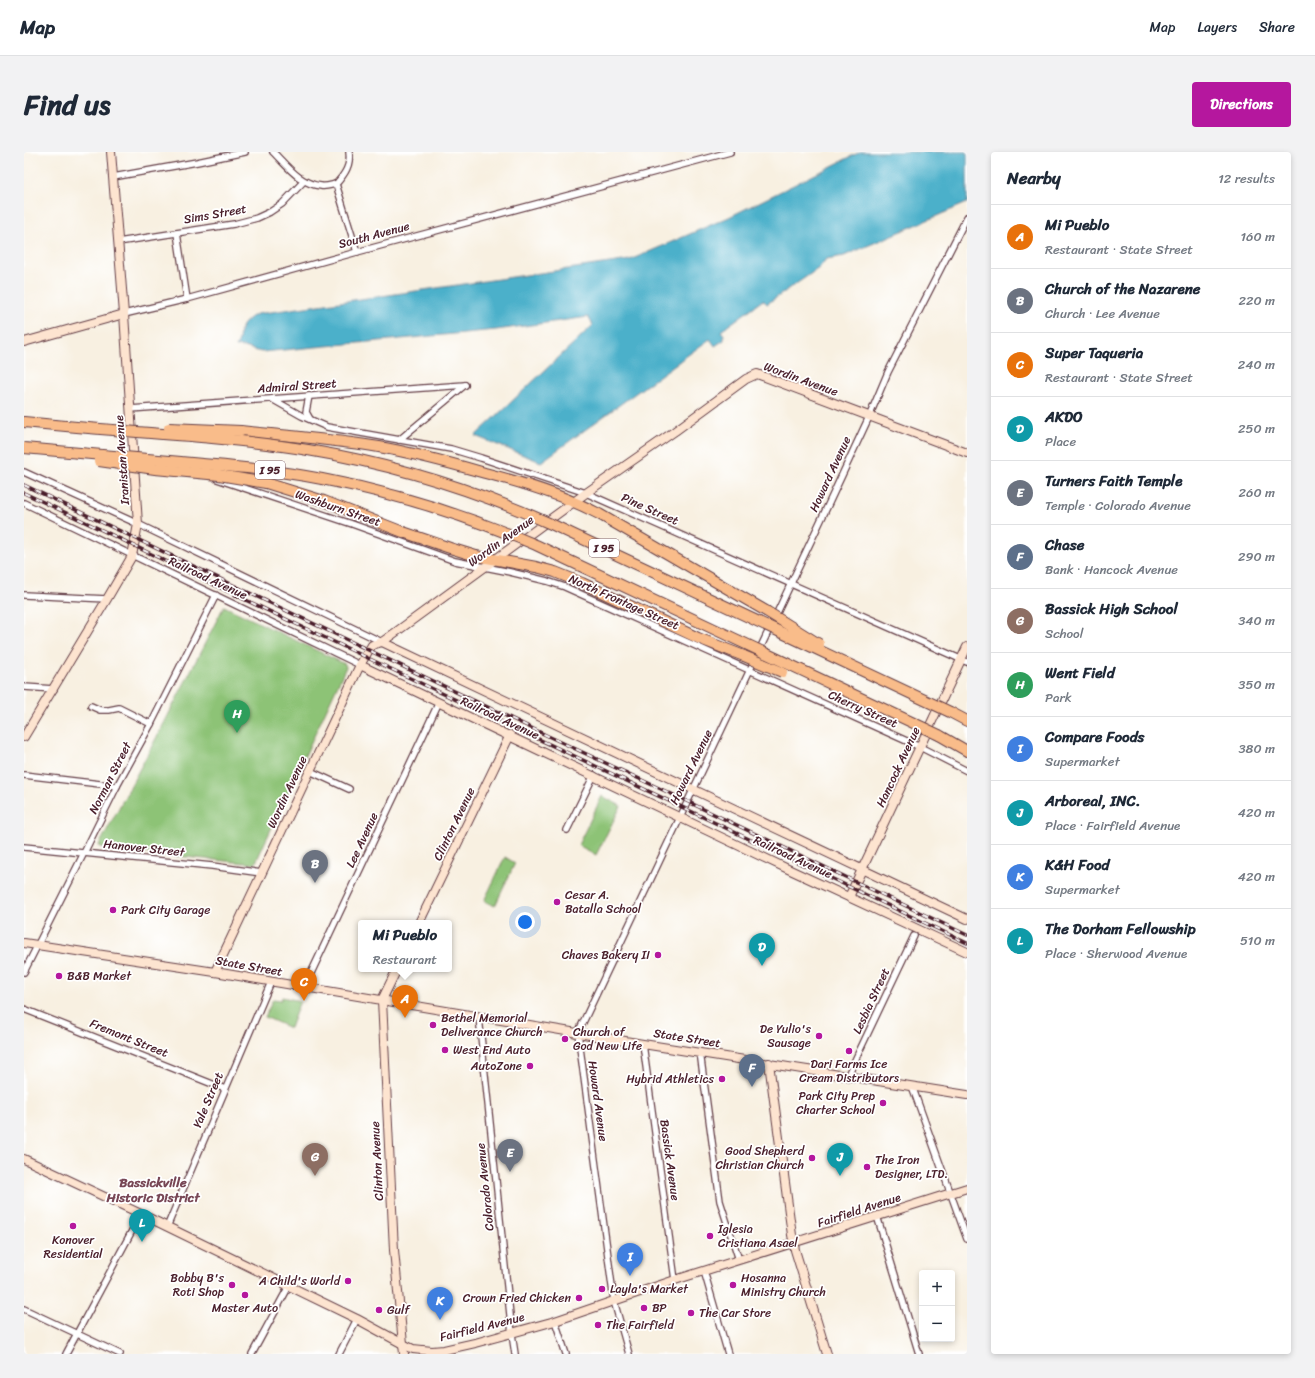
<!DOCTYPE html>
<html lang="en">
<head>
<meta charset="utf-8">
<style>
  body { margin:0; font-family:Sriracha,sans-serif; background:#f2f2f3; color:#1f2937 }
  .controls { position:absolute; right:12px; bottom:12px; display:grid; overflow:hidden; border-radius:4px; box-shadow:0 2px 6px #0003 }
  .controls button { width:36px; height:36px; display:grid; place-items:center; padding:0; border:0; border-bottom:1px solid #e0e1e3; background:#fff; color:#1f2937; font:20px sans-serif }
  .you { position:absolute; left:501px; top:770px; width:14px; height:14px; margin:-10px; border:3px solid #fff; border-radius:50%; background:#1a73e8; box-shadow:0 0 0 6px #1a73e833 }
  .badge { display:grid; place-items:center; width:26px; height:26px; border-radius:50%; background:#b5179e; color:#fff; font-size:13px; font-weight:700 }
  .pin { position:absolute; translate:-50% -33px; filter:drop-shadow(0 1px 2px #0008) }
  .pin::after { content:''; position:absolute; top:21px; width:14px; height:12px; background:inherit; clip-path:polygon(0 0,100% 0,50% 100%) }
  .popup { position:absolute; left:334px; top:768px; width:94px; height:52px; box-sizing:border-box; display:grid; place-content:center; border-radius:4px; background:#fff; filter:drop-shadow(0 1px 3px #0005); font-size:13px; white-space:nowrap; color:#747a83 }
  .popup b { font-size:15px; color:#1f2937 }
  .popup::after { content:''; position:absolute; left:50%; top:100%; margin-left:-8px; border:8px solid transparent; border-top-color:#fff }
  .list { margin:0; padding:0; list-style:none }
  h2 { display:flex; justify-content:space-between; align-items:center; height:52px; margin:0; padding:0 16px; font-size:17px }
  h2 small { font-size:13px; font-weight:400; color:#747a83 }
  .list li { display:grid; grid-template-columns:26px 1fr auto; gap:12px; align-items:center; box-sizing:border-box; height:64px; padding:0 16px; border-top:1px solid #e0e1e3 }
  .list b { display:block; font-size:15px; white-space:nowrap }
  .list p { margin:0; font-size:13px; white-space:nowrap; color:#747a83 }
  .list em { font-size:13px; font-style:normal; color:#747a83 }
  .map { position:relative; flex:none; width:943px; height:1202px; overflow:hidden; border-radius:4px }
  header { display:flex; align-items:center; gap:24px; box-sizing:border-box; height:56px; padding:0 20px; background:#fff; border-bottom:1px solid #e0e1e3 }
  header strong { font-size:19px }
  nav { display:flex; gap:22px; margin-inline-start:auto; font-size:14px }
  .intro { display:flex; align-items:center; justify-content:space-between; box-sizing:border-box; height:96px; padding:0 24px }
  h1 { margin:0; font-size:28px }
  .button { padding:10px 18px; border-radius:4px; background:#b5179e; color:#fff; font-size:14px; font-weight:700 }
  main { display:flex; gap:24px; padding:0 24px }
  aside { flex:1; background:#fff; border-radius:4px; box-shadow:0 2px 6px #0003 }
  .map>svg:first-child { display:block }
  .green { fill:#8dc376; stroke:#6c7150 }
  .water { fill:#4bb0ca; stroke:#4a687a }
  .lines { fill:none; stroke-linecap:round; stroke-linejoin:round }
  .street-casing { stroke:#643e46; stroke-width:8 }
  .secondary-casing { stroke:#643e46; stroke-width:10 }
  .highway-casing { stroke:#643e46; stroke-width:12 }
  .street { stroke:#fff; stroke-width:5.5 }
  .secondary { stroke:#fde4d0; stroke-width:8 }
  .highway { stroke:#f9bc8a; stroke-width:10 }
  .rail-casing { stroke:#4a1f2b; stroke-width:3.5 }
  .rail { stroke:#fff; stroke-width:2; stroke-dasharray:6; stroke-linecap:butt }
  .highway-bridge-casing { stroke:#643e46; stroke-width:12; stroke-linecap:butt }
  .highway-bridge { stroke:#f9bc8a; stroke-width:10 }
  .poi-dot { fill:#b5179e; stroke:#fff; stroke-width:1.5 }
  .labels { text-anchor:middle; stroke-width:3.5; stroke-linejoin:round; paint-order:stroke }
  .shield { fill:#fff; stroke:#80626b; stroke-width:1 }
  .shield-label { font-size:11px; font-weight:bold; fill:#4a1f2b }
  .street-label { font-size:12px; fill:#4a1f2b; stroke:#fff }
  .poi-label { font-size:12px; fill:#4a1f2b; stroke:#fff; text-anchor:start }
  .neighbourhood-label { font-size:13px; font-weight:bold; fill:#784756; stroke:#fff }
</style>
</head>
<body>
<header>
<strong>Map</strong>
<nav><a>Map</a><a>Layers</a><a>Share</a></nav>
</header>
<div class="intro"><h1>Find us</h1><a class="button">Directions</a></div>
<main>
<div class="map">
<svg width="943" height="1202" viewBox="0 0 943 1202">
  <rect width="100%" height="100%" fill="#fff"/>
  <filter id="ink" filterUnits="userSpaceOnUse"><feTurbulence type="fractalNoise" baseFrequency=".025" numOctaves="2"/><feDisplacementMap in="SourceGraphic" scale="8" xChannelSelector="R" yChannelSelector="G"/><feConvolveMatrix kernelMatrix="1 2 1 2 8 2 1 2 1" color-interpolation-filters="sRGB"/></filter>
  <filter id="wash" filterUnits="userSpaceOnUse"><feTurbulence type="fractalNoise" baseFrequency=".012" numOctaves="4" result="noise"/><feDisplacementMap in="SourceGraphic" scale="16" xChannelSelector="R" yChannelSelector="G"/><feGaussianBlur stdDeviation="0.9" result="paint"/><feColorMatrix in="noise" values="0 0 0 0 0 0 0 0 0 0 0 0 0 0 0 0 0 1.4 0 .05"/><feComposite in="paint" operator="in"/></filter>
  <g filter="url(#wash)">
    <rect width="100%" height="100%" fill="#f8f0e1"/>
    <!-- green -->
    <g class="green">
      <path d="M 200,454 L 321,512 L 322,515 L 231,712 L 111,700 L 76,695 L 75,693 L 137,577 Z"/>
      <path d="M 578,644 L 597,654 L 572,703 L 554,693 Z"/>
      <path d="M 481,705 L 491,711 L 471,754 L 460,749 Z"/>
      <path d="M 258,845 L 276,849 L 266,876 L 241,865 L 249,847 L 257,848 Z"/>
    </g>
    <!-- water -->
    <path class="water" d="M 836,0 L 943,0 L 943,51 L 820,104 L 802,107 L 795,116 L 743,152 L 739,148 L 697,179 L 700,183 L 700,188 L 691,194 L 686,187 L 517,310 L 451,284 L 569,173 L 564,165 L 472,178 L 238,200 C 229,199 221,193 212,195 C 217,187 214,183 217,177 C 219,171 228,164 233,162 L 606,108 L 705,65 Z"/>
  </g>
  <g filter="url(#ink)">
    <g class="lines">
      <!-- street casing -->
      <g class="street-casing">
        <g id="street">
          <path d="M 249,0 C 263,14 276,32 297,34 C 302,35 307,33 312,32"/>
          <path d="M 89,25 L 173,10 L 221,0"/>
          <path d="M 312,32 L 333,100"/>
          <path d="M 312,32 C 321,22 327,13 325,0"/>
          <path d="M 153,81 L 163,147"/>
          <path d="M 94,90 L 210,72 L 233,66 L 246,60 L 258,52 L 280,29"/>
          <path d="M 100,162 L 163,147 L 333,100 L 706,0"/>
          <path d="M 285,244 L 282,260 L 286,267"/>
          <path d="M 248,247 L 278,264 L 303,275 L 427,297 L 457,306 L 562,341 L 943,510"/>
          <path d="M 106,257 L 441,233"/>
          <path d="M 375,288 L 441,233"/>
          <path d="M 0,320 L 114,372 L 358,490"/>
          <path d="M 193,327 L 328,372 L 431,409 L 486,420 L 523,429 L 541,435 L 896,595 L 943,619"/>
          <path d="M 0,351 L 336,513"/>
          <path d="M 0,443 L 83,447"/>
          <path d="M 0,535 L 30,537"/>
          <path d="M 67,554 L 76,558 L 85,558 L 95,556 L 127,572"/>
          <path d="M 286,619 L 325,637"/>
          <path d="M 0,623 L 93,634"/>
          <path d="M 543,678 L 570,623"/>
          <path d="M 0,695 L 188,714 L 238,721"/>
          <path d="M 0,820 L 60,701 L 93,634 L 127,572 L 192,443"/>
          <path d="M 280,836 L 415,550"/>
          <path d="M 0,857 L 201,937"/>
          <path d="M 455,865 L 488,1182 L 491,1202"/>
          <path d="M 619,892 L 651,1128"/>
          <path d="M 676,900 L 696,1049 L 715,1108"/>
          <path d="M 824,923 L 890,784"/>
          <path d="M 888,934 L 943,1087"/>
          <path d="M 853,1064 L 895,1202"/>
          <path d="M 143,1075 L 247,830"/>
          <path d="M 680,1119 L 704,1202"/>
          <path d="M 0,1157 L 96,1202"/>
          <path d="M 531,1169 L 542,1202"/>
          <path d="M 42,1202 L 117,1062"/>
          <path d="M 228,1202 L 265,1134"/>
          <path d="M 315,1202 L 333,1167"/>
          <path d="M 605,1202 L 590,1149 L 554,881 L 805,351 L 845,265 L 864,220 L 943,65"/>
        </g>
      </g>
      <!-- secondary casing -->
      <g class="secondary-casing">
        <g id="secondary">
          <path d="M 0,190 L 100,162"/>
          <path d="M 358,490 L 943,767"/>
          <path d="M 336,513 L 764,717 L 943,800"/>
          <path d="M 0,585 L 83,447 L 108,404 L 114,372 L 100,162 L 87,0"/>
          <path d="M 825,745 L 943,495"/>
          <path d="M 395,771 L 486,583"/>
          <path d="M 0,791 L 191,820 L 619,892 L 943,943"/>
          <path d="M 373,817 L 358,848 L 370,1098 L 380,1202"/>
          <path d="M 191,820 L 336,513 L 348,493 L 358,490 L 372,480 L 562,341 L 651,279 L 722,227 L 733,222 L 943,301"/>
          <path d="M 745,911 L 768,1083 L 771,1098 L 803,1202"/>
          <path d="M 0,1007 L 117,1062 L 333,1167 L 379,1192 L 389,1197 L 408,1199 L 420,1198 L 451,1191 L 531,1169 L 651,1128 L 943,1036"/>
        </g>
      </g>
      <!-- highway casing -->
      <g class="highway-casing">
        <g id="highway">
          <path d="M 0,270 L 31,273"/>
          <path d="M 217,279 C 263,284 309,287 355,295 C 391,301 426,311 461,321 C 500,331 539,343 575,362 L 742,459"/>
          <path d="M 242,331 L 300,349 L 379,380 L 426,396 L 452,404 L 512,415 L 531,420 L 558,431 L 674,486 L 720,504"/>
          <path d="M 926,560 L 943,569"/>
          <path d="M 915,583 L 943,599"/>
        </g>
      </g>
      <!-- street -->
      <use href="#street" class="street"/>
      <!-- secondary -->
      <use href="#secondary" class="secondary"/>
      <!-- highway -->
      <use href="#highway" class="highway"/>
      <!-- rail casing -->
      <g class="rail-casing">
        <g id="rail">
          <path d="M 0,333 L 524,584 L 654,645 L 943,783"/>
          <path d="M 0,341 C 90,383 179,428 270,471 C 494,577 719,684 943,791"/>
        </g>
      </g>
      <!-- rail -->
      <use href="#rail" class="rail"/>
      <!-- highway-bridge casing -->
      <g class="highway-bridge-casing">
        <g id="highway-bridge">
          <path d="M 31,273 C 76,277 121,281 167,284 C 206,288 245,291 284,298 C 368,312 449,337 527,372 L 926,560"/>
          <path d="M 145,276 L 217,279"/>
          <path d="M 0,296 C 52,301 105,305 157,310 C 204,314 252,318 298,327 C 372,341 443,364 512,393 L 915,583"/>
          <path d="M 75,309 L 131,317 L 195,323 L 242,331"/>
          <path d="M 742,459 L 795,492"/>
          <path d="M 720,504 L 758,520"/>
        </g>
      </g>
      <!-- highway-bridge -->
      <use href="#highway-bridge" class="highway-bridge"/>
    </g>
  </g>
  <!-- markers -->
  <g class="poi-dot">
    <circle cx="533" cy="750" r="4"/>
    <circle cx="89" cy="758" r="4"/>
    <circle cx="634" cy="803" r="4"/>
    <circle cx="35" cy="824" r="4"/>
    <circle cx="409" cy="873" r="4"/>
    <circle cx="795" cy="884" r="4"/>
    <circle cx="541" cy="887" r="4"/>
    <circle cx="421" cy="898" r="4"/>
    <circle cx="825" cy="899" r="4"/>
    <circle cx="506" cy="914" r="4"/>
    <circle cx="698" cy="927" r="4"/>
    <circle cx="859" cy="951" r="4"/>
    <circle cx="788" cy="1006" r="4"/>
    <circle cx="843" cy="1015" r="4"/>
    <circle cx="49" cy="1074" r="4"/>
    <circle cx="686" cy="1084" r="4"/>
    <circle cx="324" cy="1129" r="4"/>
    <circle cx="208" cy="1133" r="4"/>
    <circle cx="709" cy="1133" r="4"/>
    <circle cx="578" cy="1137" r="4"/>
    <circle cx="221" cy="1143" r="4"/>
    <circle cx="555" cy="1146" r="4"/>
    <circle cx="620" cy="1156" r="4"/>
    <circle cx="355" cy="1158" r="4"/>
    <circle cx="667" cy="1161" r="4"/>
    <circle cx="574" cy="1173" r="4"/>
  </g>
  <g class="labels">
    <!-- shield labels -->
    <g class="shield">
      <rect x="231" y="309" width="30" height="18" rx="3"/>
      <rect x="565" y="387" width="30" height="18" rx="3"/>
    </g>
    <g class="shield-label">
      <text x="246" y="322">I 95</text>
      <text x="580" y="400">I 95</text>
    </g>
    <!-- street labels -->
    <g class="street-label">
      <text transform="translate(191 62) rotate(-10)" y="4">Sims Street</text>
      <text transform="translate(350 83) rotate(-15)" y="4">South Avenue</text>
      <text transform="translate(777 227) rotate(20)" y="4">Wordin Avenue</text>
      <text transform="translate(273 234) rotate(-4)" y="4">Admiral Street</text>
      <text transform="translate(98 308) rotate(-94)" y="4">Iranistan Avenue</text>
      <text transform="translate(806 322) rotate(-65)" y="4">Howard Avenue</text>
      <text transform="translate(314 356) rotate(19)" y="4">Washburn Street</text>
      <text transform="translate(626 357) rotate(24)" y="4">Pine Street</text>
      <text transform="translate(477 389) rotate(-36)" y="4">Wordin Avenue</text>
      <text transform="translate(184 426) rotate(25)" y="4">Railroad Avenue</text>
      <text transform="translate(600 450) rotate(24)" y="4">North Frontage Street</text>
      <text transform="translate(839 557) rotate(24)" y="4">Cherry Street</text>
      <text transform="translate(476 566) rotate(25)" y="4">Railroad Avenue</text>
      <text transform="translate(667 615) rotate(-64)" y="4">Howard Avenue</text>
      <text transform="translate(874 615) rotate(-65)" y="4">Hancock Avenue</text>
      <text transform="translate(86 626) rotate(-63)" y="4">Norman Street</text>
      <text transform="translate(263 640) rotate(-65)" y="4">Wordin Avenue</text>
      <text transform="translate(430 672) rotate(-64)" y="4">Clinton Avenue</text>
      <text transform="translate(338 688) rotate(-65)" y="4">Lee Avenue</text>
      <text transform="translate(120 696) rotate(6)" y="4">Hanover Street</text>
      <text transform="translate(769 705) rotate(25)" y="4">Railroad Avenue</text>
      <text transform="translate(225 814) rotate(10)" y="4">State Street</text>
      <text transform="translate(847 849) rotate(-65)" y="4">Lesbia Street</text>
      <text transform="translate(105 886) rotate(22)" y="4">Fremont Street</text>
      <text transform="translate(663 886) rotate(9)" y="4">State Street</text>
      <text transform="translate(184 948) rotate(-67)" y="4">Yale Street</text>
      <text transform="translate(574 949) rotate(82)" y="4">Howard Avenue</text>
      <text transform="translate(646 1008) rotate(82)" y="4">Bassick Avenue</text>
      <text transform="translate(353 1009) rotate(-93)" y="4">Clinton Avenue</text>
      <text transform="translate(461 1035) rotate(-96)" y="4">Colorado Avenue</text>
      <text transform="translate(835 1058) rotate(-18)" y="4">Fairfield Avenue</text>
      <text transform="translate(458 1175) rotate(-14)" y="4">Fairfield Avenue</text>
    </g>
    <!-- poi labels -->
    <g class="poi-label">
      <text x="541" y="747">Cesar A.<tspan x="541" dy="14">Batalla School</tspan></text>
      <text x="97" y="762">Park City Garage</text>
      <text x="626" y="807" text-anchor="end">Chaves Bakery II</text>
      <text x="43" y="828">B&amp;B Market</text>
      <text x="417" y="870">Bethel Memorial<tspan x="417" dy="14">Deliverance Church</tspan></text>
      <text x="787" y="881" text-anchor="end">De Yulio's<tspan x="787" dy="14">Sausage</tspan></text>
      <text x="549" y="884">Church of<tspan x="549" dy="14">God New Life</tspan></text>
      <text x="429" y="902">West End Auto</text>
      <text x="825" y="916" text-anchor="middle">Dari Farms Ice<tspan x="825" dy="14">Cream Distributors</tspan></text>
      <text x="498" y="918" text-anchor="end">AutoZone</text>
      <text x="690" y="931" text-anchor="end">Hybrid Athletics</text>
      <text x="851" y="948" text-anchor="end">Park City Prep<tspan x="851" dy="14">Charter School</tspan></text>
      <text x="780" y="1003" text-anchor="end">Good Shepherd<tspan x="780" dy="14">Christian Church</tspan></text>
      <text x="851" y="1012">The Iron<tspan x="851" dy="14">Designer, LTD.</tspan></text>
      <text x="694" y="1081">Iglesia<tspan x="694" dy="14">Cristiana Asael</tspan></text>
      <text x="49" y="1092" text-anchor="middle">Konover<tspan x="49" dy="14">Residential</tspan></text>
      <text x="200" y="1130" text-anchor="end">Bobby B's<tspan x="200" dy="14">Roti Shop</tspan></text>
      <text x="717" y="1130">Hosanna<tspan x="717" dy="14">Ministry Church</tspan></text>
      <text x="316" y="1133" text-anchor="end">A Child's World</text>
      <text x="586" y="1141">Layla's Market</text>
      <text x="547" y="1150" text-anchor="end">Crown Fried Chicken</text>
      <text x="221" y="1160" text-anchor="middle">Master Auto</text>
      <text x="628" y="1160">BP</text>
      <text x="363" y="1162">Gulf</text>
      <text x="675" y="1165">The Car Store</text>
      <text x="582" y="1177">The Fairfield</text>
    </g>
    <!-- neighbourhood labels -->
    <g class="neighbourhood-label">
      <text x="129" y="1035">Bassickville<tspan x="129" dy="15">Historic District</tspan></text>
    </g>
  </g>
</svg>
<div class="controls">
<button>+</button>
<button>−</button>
</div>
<div class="you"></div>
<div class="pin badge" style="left:381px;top:866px;background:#e8710a">A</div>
<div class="popup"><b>Mi Pueblo</b>Restaurant</div>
<div class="pin badge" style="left:291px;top:731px;background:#6b7280">B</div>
<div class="pin badge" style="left:280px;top:849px;background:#e8710a">C</div>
<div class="pin badge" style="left:738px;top:814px;background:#0f9aa8">D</div>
<div class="pin badge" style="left:486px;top:1020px;background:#6b7280">E</div>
<div class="pin badge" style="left:728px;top:935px;background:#5c6f8a">F</div>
<div class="pin badge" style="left:291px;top:1024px;background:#8d6e63">G</div>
<div class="pin badge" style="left:213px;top:581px;background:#2e9e5b">H</div>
<div class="pin badge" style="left:606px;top:1124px;background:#3f7fe0">I</div>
<div class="pin badge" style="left:816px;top:1024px;background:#0f9aa8">J</div>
<div class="pin badge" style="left:416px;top:1168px;background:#3f7fe0">K</div>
<div class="pin badge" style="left:118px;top:1090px;background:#0f9aa8">L</div>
</div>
<aside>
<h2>Nearby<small>12 results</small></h2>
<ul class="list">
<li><span class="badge" style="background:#e8710a">A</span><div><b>Mi Pueblo</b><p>Restaurant · State Street</p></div><em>160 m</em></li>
<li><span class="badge" style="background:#6b7280">B</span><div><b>Church of the Nazarene</b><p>Church · Lee Avenue</p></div><em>220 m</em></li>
<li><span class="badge" style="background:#e8710a">C</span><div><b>Super Taqueria</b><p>Restaurant · State Street</p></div><em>240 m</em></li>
<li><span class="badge" style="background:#0f9aa8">D</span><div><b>AKDO</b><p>Place</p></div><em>250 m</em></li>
<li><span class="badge" style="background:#6b7280">E</span><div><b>Turners Faith Temple</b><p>Temple · Colorado Avenue</p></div><em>260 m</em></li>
<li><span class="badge" style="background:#5c6f8a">F</span><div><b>Chase</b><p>Bank · Hancock Avenue</p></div><em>290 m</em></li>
<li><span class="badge" style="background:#8d6e63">G</span><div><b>Bassick High School</b><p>School</p></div><em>340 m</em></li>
<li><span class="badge" style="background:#2e9e5b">H</span><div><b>Went Field</b><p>Park</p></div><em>350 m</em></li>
<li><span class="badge" style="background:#3f7fe0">I</span><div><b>Compare Foods</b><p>Supermarket</p></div><em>380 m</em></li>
<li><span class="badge" style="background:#0f9aa8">J</span><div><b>Arboreal, INC.</b><p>Place · Fairfield Avenue</p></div><em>420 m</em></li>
<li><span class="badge" style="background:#3f7fe0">K</span><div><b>K&amp;H Food</b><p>Supermarket</p></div><em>420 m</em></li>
<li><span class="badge" style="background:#0f9aa8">L</span><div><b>The Dorham Fellowship</b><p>Place · Sherwood Avenue</p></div><em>510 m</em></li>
</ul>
</aside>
</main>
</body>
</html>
